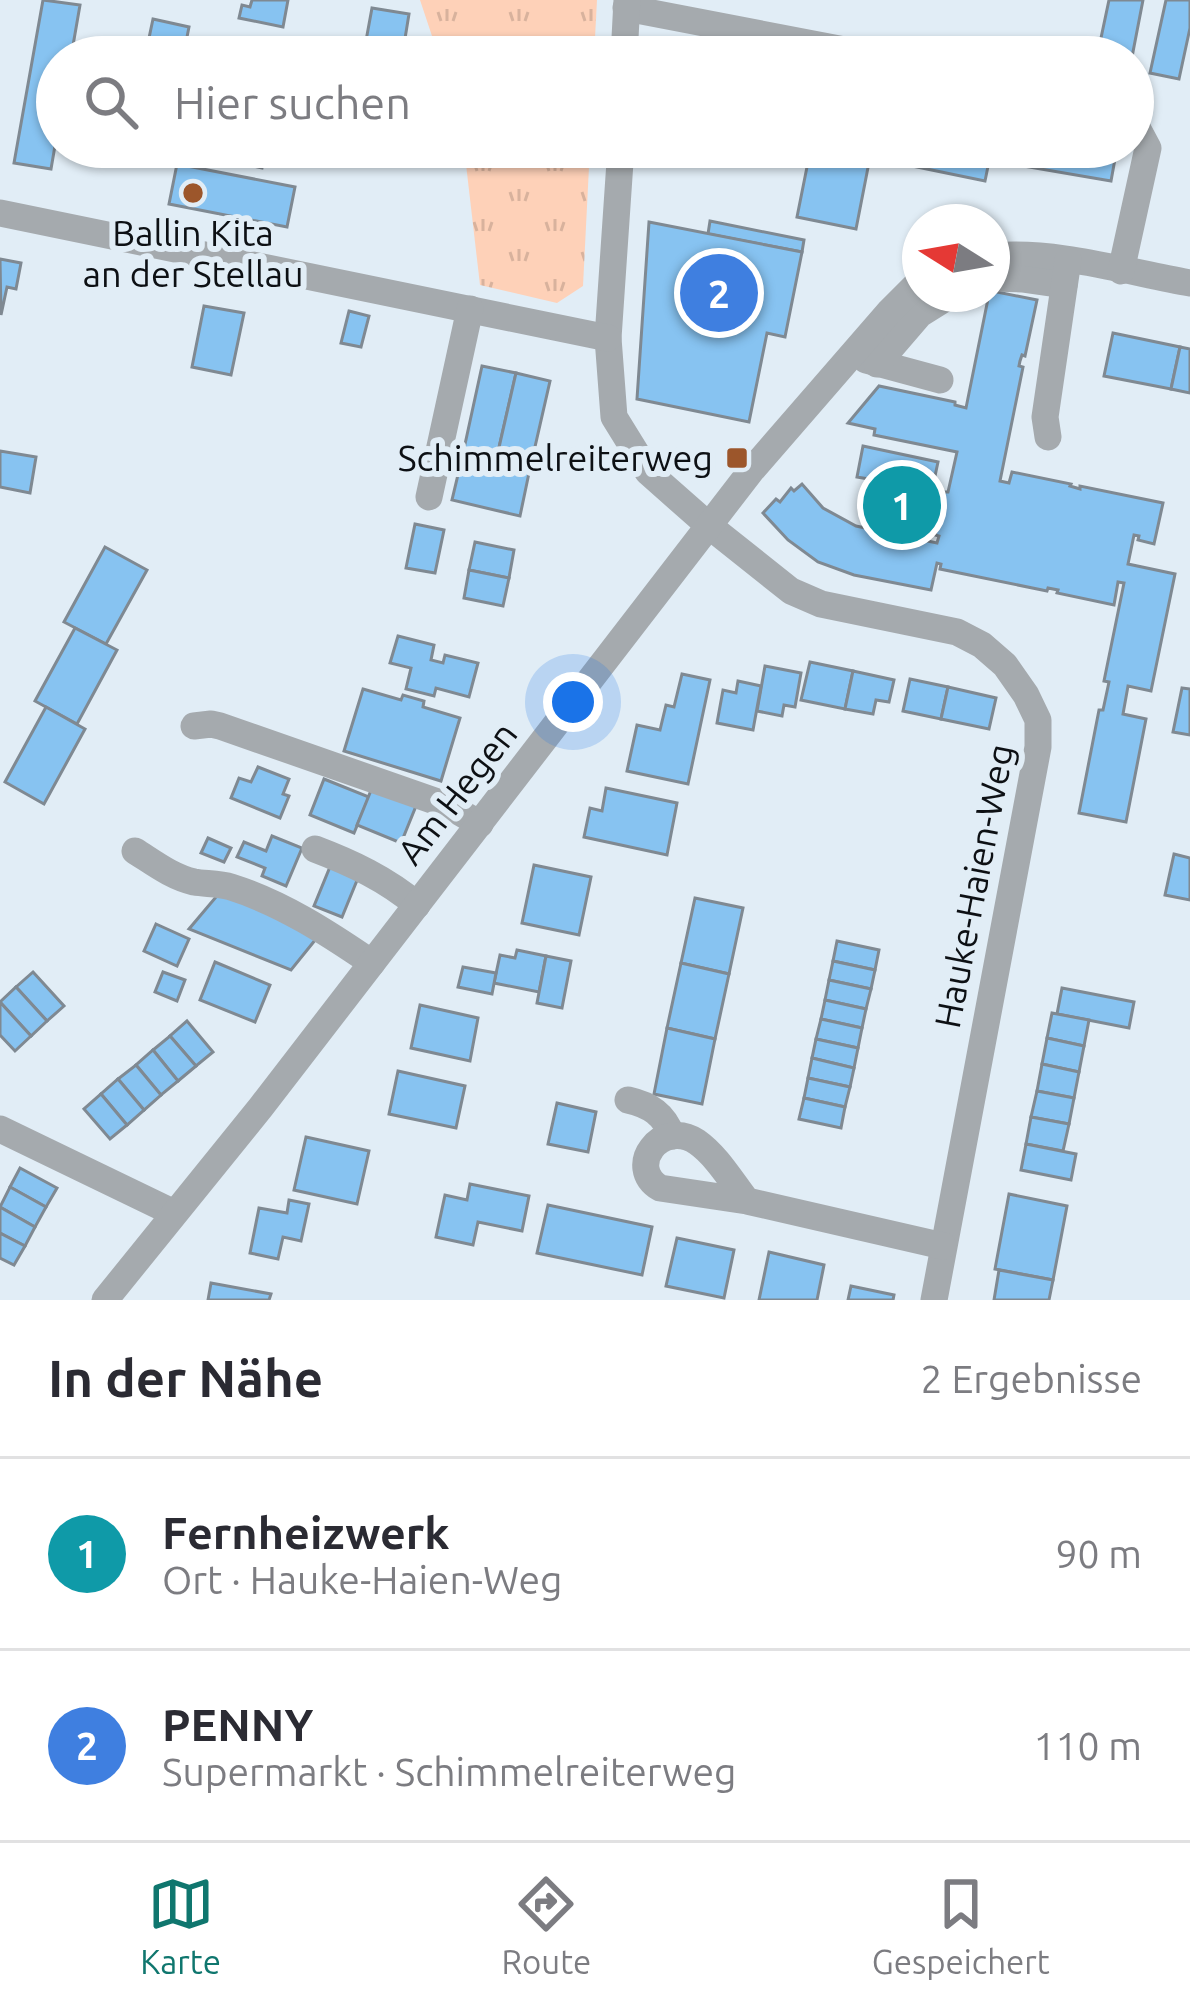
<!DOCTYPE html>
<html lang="de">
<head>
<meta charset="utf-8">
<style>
  body { margin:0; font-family:Ubuntu,sans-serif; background:#f7f7f7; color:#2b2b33 }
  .compass { position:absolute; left:902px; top:204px; width:108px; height:108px; border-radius:50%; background:#fff; box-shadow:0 3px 9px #0004; rotate:281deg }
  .you { position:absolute; left:573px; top:702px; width:42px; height:42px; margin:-30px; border:9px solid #fff; border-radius:50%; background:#1a73e8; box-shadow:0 0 0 18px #1a73e833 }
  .badge { display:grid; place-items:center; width:78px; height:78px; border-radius:50%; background:#0f766e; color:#fff; font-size:39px; font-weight:700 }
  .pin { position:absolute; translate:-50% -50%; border:6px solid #fff; box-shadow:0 3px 12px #0006 }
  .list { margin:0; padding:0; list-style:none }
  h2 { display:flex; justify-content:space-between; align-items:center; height:156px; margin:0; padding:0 48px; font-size:51px }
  h2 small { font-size:39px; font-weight:400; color:#7c7c81 }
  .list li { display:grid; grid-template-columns:78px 1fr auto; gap:36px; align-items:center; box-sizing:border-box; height:192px; padding:0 48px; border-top:3px solid #e1e1e2 }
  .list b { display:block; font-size:45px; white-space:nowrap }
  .list p { margin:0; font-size:39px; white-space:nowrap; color:#7c7c81 }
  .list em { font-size:39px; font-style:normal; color:#7c7c81 }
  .icon { flex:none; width:66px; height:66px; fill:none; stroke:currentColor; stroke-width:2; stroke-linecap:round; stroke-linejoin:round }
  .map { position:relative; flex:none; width:1190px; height:1300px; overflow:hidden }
  .search { position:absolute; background:#fff; box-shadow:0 3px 9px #0004; left:36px; right:36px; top:36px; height:132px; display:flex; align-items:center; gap:30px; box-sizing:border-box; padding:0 42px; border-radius:66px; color:#7c7c81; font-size:45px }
  .sheet { height:540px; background:#fff }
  nav { display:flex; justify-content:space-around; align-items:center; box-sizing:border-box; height:168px; border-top:3px solid #e1e1e2; background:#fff; font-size:33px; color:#7c7c81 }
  nav a { display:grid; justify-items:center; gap:6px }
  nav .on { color:#0f766e }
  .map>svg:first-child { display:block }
  .grass { fill:url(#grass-tufts) }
  .building { fill:#87c3f1; stroke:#7f8992; stroke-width:3 }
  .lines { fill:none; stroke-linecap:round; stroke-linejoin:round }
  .minor { stroke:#a5aaae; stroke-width:27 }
  .poi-dot { fill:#9c562b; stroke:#e1edf6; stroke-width:4.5 }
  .labels { text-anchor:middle; stroke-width:12; stroke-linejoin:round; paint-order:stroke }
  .poi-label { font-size:36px; fill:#0d1014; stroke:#e1edf6 }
  .street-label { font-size:36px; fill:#0d1014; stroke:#e1edf6 }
</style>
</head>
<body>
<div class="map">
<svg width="1190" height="1300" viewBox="0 0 1190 1300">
  <defs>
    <pattern id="grass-tufts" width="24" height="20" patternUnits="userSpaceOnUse" patternTransform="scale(3)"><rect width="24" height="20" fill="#fed1b8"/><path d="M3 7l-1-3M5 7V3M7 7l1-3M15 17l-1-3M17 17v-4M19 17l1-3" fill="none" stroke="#d8b29d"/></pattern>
  </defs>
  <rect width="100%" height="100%" fill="#e1edf6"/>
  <!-- grass -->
  <g class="grass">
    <path d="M 420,0 L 597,0 L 594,57 L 439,57 Z"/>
    <path d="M 464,147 L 590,147 L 583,286 L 557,303 L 480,285 Z"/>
  </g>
  <!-- building -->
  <g class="building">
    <path d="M 43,0 L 80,5 L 71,57 L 57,57 L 57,134 L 51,169 L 14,163 Z"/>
    <path d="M 252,0 L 288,0 L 283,27 L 239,18 L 242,5 L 250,7 Z"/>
    <path d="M 1109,0 L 1143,0 L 1132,57 L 1097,57 Z"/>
    <path d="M 1166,0 L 1190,0 L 1190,28 L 1179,79 L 1150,73 Z"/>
    <path d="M 372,8 L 409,14 L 402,57 L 363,57 Z"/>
    <path d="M 153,19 L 189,27 L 183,57 L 145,57 Z"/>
    <path d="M 261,39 L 297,47 L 294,57 L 257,57 Z"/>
    <path d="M 229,147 L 266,147 L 262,168 L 226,160 Z"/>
    <path d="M 811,147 L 872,147 L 856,229 L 797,217 Z"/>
    <path d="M 891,147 L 992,147 L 985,181 L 888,161 Z"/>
    <path d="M 1014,147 L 1045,147 L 1115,159 L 1111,181 L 1011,164 Z"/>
    <path d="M 177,164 L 295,187 L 287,227 L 169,204 Z"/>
    <path d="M 710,221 L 804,240 L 802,252 L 708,234 Z"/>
    <path d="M 649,222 L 802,252 L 785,337 L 767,333 L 749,422 L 637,399 Z"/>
    <path d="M 0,259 L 21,263 L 16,289 L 7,287 L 1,315 Z"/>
    <path d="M 992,291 L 1037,300 L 1025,356 L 1022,355 L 1020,361 L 1019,366 L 1023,367 L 1000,481 L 1009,483 L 1012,472 L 1071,484 L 1070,486 L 1080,489 L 1080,486 L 1163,503 L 1154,544 L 1138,540 L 1139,536 L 1134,535 L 1128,564 L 1175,574 L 1151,691 L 1128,686 L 1123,714 L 1146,719 L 1126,822 L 1079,813 L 1099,710 L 1103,710 L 1109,682 L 1104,681 L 1124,583 L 1118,582 L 1114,605 L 1057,593 L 1058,590 L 1048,588 L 1047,591 L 940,569 L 941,564 L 937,563 L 931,590 L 854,575 L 818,562 L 788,540 L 763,513 L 776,499 L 780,502 L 791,488 L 794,491 L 802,484 L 823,508 L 856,526 L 937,543 L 939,536 L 935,535 L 944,492 L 948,492 L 957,452 L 874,435 L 875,429 L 848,423 L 879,386 L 955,402 L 955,405 L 966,408 L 989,294 L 992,294 Z"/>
    <path d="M 204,306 L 244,313 L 231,375 L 192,367 Z"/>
    <path d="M 349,311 L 369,316 L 361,347 L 341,343 Z"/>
    <path d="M 1113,333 L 1180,347 L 1171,389 L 1104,376 Z"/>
    <path d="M 1180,347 L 1190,349 L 1190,393 L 1171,389 Z"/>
    <path d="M 482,366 L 516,373 L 495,465 L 462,458 Z"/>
    <path d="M 516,373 L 550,381 L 529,473 L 495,465 Z"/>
    <path d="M 863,446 L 938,462 L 935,476 L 924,474 L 922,486 L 933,489 L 925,523 L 914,521 L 911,538 L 870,529 L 880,481 L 857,477 Z"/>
    <path d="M 0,451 L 36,457 L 30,493 L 0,487 Z"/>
    <path d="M 462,458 L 529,473 L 520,516 L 452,500 Z"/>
    <path d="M 415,524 L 444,530 L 435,573 L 406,568 Z"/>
    <path d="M 475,542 L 514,550 L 509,578 L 469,570 Z"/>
    <path d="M 105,547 L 147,570 L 106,644 L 64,622 Z"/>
    <path d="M 469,570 L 509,578 L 503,606 L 464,598 Z"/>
    <path d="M 75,628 L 117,650 L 77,724 L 35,701 Z"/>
    <path d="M 398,636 L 434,645 L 431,660 L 443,663 L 445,655 L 478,663 L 469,697 L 436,688 L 434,696 L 406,689 L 411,668 L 390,663 Z"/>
    <path d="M 810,662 L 853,671 L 845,709 L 801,700 Z"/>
    <path d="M 765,666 L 801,673 L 795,707 L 784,705 L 782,716 L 757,711 Z"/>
    <path d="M 853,671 L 894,680 L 889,702 L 876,700 L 873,714 L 845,709 Z"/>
    <path d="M 682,674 L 710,680 L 688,784 L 627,771 L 637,725 L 660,730 L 666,705 L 674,707 Z"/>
    <path d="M 910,679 L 948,687 L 941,719 L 903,711 Z"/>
    <path d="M 738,681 L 761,686 L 753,730 L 717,723 L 723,690 L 736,693 Z"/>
    <path d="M 948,687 L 996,698 L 989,729 L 941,719 Z"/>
    <path d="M 1182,688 L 1190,689 L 1190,735 L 1173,732 Z"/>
    <path d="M 363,689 L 401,700 L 403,695 L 424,701 L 423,707 L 460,718 L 441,781 L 344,751 Z"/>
    <path d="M 46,707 L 85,729 L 44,804 L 5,782 Z"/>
    <path d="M 258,767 L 289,779 L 283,794 L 289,796 L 280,818 L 231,798 L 239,778 L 251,782 Z"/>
    <path d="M 324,779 L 369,797 L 354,833 L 310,815 Z"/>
    <path d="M 372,788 L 416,806 L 401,843 L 357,825 Z"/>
    <path d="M 606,788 L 677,803 L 667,855 L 584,837 L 590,808 L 602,811 Z"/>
    <path d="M 272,836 L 302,848 L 286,886 L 262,876 L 265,868 L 237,857 L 244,842 L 266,851 Z"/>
    <path d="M 208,838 L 231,848 L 224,862 L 201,853 Z"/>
    <path d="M 1174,854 L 1190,858 L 1190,900 L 1165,895 Z"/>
    <path d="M 332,862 L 360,873 L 342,917 L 314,906 Z"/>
    <path d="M 534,865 L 591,877 L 579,935 L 522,923 Z"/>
    <path d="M 221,891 L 320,934 L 291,970 L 189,929 Z"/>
    <path d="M 695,898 L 743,908 L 729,974 L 681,963 Z"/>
    <path d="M 156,924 L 189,939 L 177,966 L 144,951 Z"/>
    <path d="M 837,941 L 879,950 L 875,970 L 833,961 Z"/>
    <path d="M 517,950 L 546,956 L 539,992 L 494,983 L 500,955 L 515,958 Z"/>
    <path d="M 546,956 L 571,961 L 562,1008 L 537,1003 Z"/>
    <path d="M 833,961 L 875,970 L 871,989 L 829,980 Z"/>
    <path d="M 215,962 L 270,985 L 255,1022 L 200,1000 Z"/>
    <path d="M 681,963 L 729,974 L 715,1039 L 667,1028 Z"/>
    <path d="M 463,967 L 496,973 L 492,994 L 458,987 Z"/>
    <path d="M 33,972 L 64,1006 L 47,1021 L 16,987 Z"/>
    <path d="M 163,972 L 185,980 L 177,1001 L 155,992 Z"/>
    <path d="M 829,980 L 871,989 L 866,1009 L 825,1000 Z"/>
    <path d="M 16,987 L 47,1021 L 31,1036 L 0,1002 Z"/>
    <path d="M 1062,988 L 1134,1002 L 1129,1028 L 1057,1014 Z"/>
    <path d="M 825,1000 L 866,1009 L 862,1028 L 821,1019 Z"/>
    <path d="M 0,1002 L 31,1036 L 15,1051 L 0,1035 Z"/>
    <path d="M 420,1005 L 478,1018 L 470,1061 L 411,1048 Z"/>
    <path d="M 1052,1013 L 1089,1020 L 1084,1046 L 1047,1038 Z"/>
    <path d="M 821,1019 L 862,1028 L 858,1048 L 816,1039 Z"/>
    <path d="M 187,1021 L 213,1052 L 196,1066 L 170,1036 Z"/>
    <path d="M 667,1028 L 715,1039 L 702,1104 L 654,1094 Z"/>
    <path d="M 170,1036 L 196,1066 L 178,1081 L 153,1050 Z"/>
    <path d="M 1047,1038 L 1084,1046 L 1079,1072 L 1042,1064 Z"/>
    <path d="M 816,1039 L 858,1048 L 854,1068 L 812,1058 Z"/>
    <path d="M 153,1050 L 178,1081 L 161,1095 L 136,1065 Z"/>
    <path d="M 812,1058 L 854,1068 L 850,1087 L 808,1078 Z"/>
    <path d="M 1042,1064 L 1079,1072 L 1074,1098 L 1037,1091 Z"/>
    <path d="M 136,1065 L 161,1095 L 144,1110 L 118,1079 Z"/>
    <path d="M 398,1071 L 465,1086 L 456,1128 L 389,1114 Z"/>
    <path d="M 808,1078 L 850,1087 L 845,1107 L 804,1098 Z"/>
    <path d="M 118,1079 L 144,1110 L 127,1125 L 101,1094 Z"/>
    <path d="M 1037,1091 L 1074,1098 L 1069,1124 L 1031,1117 Z"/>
    <path d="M 101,1094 L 127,1125 L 110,1139 L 84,1109 Z"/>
    <path d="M 804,1098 L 845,1107 L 841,1128 L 799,1119 Z"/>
    <path d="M 557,1103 L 596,1112 L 588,1152 L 548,1144 Z"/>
    <path d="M 1031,1117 L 1069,1124 L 1063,1151 L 1026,1144 Z"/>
    <path d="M 306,1137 L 369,1151 L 357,1204 L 294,1190 Z"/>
    <path d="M 1026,1144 L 1076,1154 L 1071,1180 L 1021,1170 Z"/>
    <path d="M 20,1168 L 57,1188 L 46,1207 L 10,1187 Z"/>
    <path d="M 470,1184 L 529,1196 L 522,1231 L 478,1222 L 473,1245 L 436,1237 L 445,1195 L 467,1200 Z"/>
    <path d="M 10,1187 L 46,1207 L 35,1227 L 0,1207 Z"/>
    <path d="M 1009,1194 L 1067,1206 L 1053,1280 L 995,1269 Z"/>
    <path d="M 289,1200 L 309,1204 L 301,1241 L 283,1237 L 278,1259 L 250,1253 L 259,1208 L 287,1213 Z"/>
    <path d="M 548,1205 L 652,1227 L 642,1275 L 537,1253 Z"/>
    <path d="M 0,1207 L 35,1227 L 25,1246 L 0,1233 Z"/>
    <path d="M 0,1233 L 25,1246 L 14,1265 L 0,1258 Z"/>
    <path d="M 677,1238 L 734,1250 L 724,1298 L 666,1286 Z"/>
    <path d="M 769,1252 L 824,1265 L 817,1300 L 759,1300 Z"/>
    <path d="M 999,1270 L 1053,1280 L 1049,1300 L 994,1300 Z"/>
    <path d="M 211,1283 L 271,1294 L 269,1300 L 208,1300 Z"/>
    <path d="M 851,1286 L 894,1295 L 893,1300 L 848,1300 Z"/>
  </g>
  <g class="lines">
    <!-- minor -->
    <g class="minor">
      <path d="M 626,8 L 881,57"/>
      <path d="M 624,57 L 627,0"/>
      <path d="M 621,147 L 608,338 L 614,417 L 648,472 L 708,525 L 791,591 L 821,604 L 957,632 L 982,645 L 1005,665 L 1026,695 L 1038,720 L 1038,747 L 934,1300"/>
      <path d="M 0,213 L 608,338"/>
      <path d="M 992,256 C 1055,250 1128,272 1190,283"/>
      <path d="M 1121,271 L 1148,148 L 1133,120"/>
      <path d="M 992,278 L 1022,279 L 1064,285"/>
      <path d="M 866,360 L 940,380"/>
      <path d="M 877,364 L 920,314 L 952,294"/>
      <path d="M 1048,437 L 1045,417 L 1068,260"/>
      <path d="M 429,497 L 470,309"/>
      <path d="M 194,726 L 211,724 L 220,726 L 449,806 L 480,824"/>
      <path d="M 315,849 C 352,863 386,879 417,905"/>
      <path d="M 135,851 C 154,863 172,877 194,882 C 206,884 219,883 231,887 C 282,903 328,933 372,963"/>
      <path d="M 628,1100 C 650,1105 664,1114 672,1136"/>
      <path d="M 0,1129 L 174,1213"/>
      <path d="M 747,1201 C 732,1182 717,1156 697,1142 C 661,1118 625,1167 660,1188 L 747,1201 L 943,1246"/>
      <path d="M 105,1300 L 261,1107 L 751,471 L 889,312 L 920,281"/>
    </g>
  </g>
  <!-- markers -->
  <g class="poi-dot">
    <circle cx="193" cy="193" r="12"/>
    <rect x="725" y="446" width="24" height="24" rx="6"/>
  </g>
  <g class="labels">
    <!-- poi labels -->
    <g class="poi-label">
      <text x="193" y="246">Ballin Kita<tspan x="193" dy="41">an der Stellau</tspan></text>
      <text x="713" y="471" text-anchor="end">Schimmelreiterweg</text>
    </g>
    <!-- street labels -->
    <g class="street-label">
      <text transform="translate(457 793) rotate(-52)" y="13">Am Hegen</text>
      <text transform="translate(974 886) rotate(-79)" y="13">Hauke-Haien-Weg</text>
    </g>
  </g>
</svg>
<svg class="compass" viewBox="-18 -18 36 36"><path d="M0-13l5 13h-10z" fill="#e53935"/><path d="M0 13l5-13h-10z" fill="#7c7c81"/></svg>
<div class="you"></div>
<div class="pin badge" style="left:902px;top:505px;background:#0f9aa8">1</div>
<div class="pin badge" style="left:719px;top:293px;background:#3f7fe0">2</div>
<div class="search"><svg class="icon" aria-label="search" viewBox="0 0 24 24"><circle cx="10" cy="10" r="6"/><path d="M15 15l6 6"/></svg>Hier suchen</div>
</div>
<section class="sheet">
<h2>In der Nähe<small>2 Ergebnisse</small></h2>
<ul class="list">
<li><span class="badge" style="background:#0f9aa8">1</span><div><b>Fernheizwerk</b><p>Ort · Hauke-Haien-Weg</p></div><em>90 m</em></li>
<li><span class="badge" style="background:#3f7fe0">2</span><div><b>PENNY</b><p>Supermarkt · Schimmelreiterweg</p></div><em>110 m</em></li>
</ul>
</section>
<nav>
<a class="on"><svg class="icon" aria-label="map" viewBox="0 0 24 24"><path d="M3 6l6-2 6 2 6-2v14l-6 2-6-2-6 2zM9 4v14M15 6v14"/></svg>Karte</a>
<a><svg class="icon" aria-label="directions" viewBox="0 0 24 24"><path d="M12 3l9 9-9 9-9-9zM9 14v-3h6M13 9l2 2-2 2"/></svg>Route</a>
<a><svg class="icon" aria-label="saved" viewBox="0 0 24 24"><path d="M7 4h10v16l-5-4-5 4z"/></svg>Gespeichert</a>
</nav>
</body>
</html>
